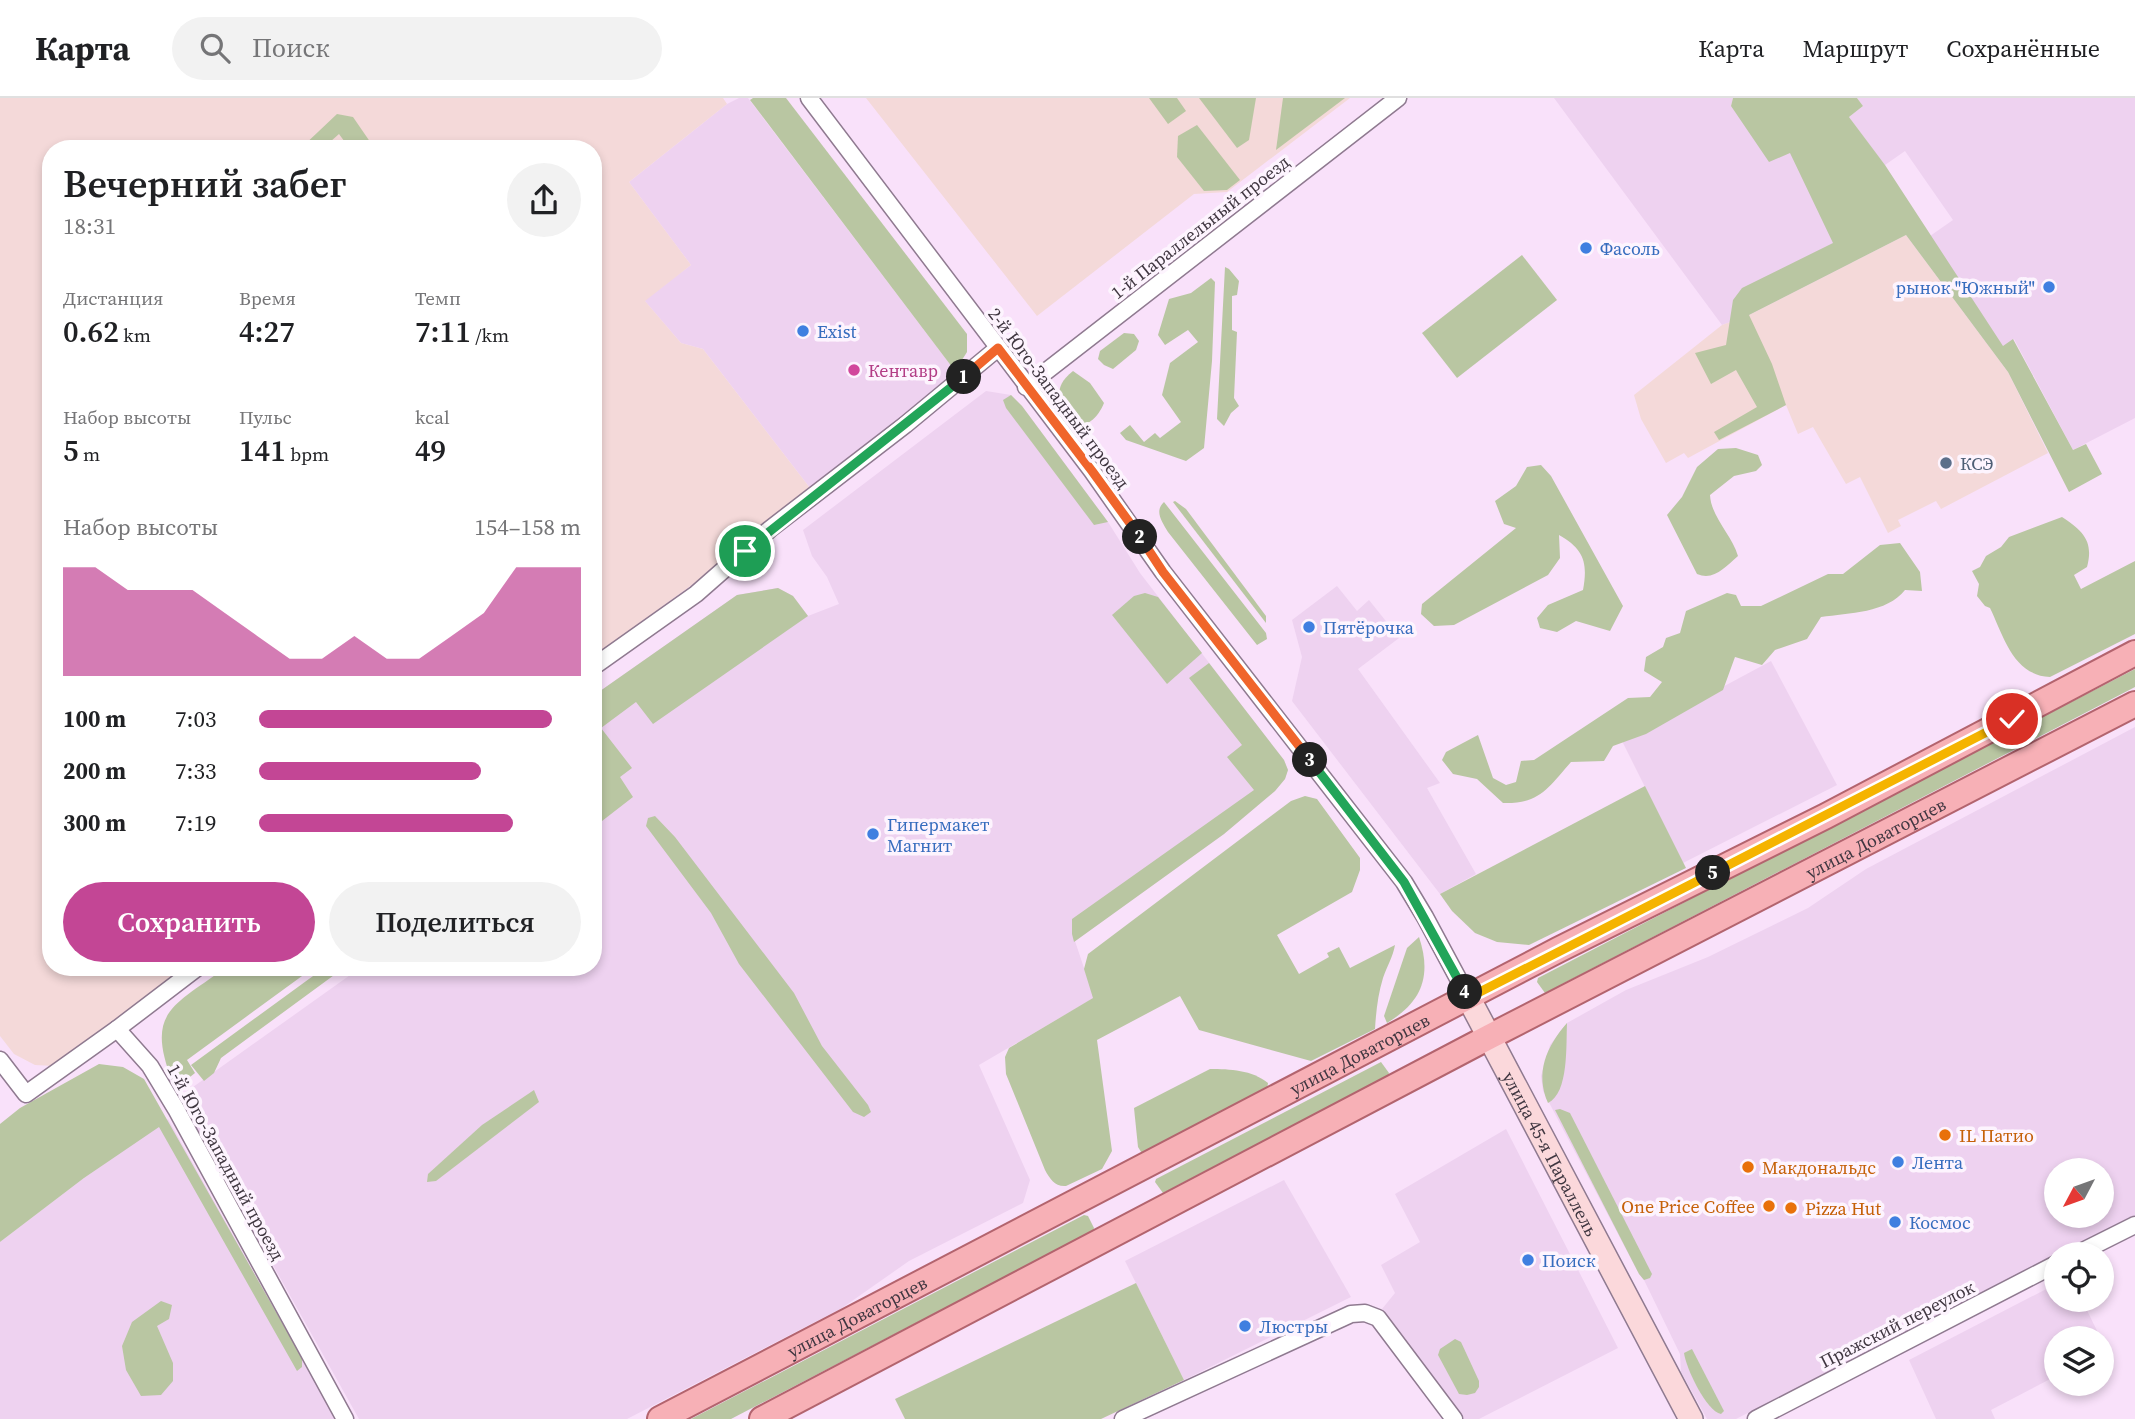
<!DOCTYPE html>
<html lang="ru">
<head>
<meta charset="utf-8">
<style>
	:root { --surface:#fff; --page:#f2f2f2; --text:#202124; --muted:#757577; --line:#e0e0e0; --accent:#c34695 }
	body { margin:0; font-family:"Source Serif 4",serif; background:var(--page); color:var(--text); height:100vh; display:flex; flex-direction:column; font-size:26px; white-space:nowrap }
	* { box-sizing:border-box; margin:0 }
	p { font-size:23px; color:var(--muted) }
	.icon { flex:none; width:38px; height:38px; fill:none; stroke:currentColor; stroke-width:2; stroke-linecap:round; stroke-linejoin:round }
	.map { position:relative; flex:1; overflow:hidden }
	.details { position:absolute; left:42px; top:42px; width:560px; height:836px; display:flex; flex-direction:column; background:var(--surface); border-radius:28px; box-shadow:0 4px 10px #0003 }
	.details>* { flex:none }
	.needle { width:46px; rotate:229deg }
	.controls { position:absolute; left:2044px; top:1060px; display:grid; gap:14px }
	.controls a { display:grid; place-items:center; width:70px; height:70px; border-radius:50%; background:var(--surface); box-shadow:0 4px 10px #0003; font-size:35px }
	.pin { position:absolute; display:grid; place-items:center; width:60px; height:60px; color:#fff; margin:-30px; border:4px solid #fff; border-radius:50%; box-shadow:0 2px 7px #0007 }
	.km { position:absolute; width:35px; height:35px; margin:-18px; border-radius:50%; background:#222; color:#fff; font-size:19px; line-height:35px; text-align:center }
	.round { display:grid; place-items:center; flex:none; width:74px; height:74px; border-radius:37px; background:var(--page) }
	.overview { display:flex; align-items:center; justify-content:space-between; height:119px; padding:0 21px }
	h1 { font-size:38px; font-weight:600; line-height:52px }
	.figures { display:grid; grid-template-columns:repeat(3,1fr); gap:10px; height:119px; padding:7px 21px }
	.figures div { display:grid; align-content:center }
	.figures b { font-size:30px; font-weight:600 }
	.figures small { font-size:19px; font-weight:400 }
	.figures p { font-size:19px }
	.chart { height:196px; padding:14px 21px }
	.chart p { display:flex; justify-content:space-between }
	.chart svg { width:100%; height:126px; margin-top:7px; fill:var(--accent); opacity:.7 }
	.button { display:flex; gap:14px; margin-top:auto; padding:14px 21px }
	.button a { flex:1; height:80px; border-radius:42px; background:var(--accent); color:#fff; font-size:28px; font-weight:600; line-height:80px; text-align:center }
	.button a+a { background:var(--page); color:var(--text) }
	ul { padding:0 21px; list-style:none; font-size:23px }
	li { display:grid; grid-template-columns:112px 84px 1fr; align-items:center; height:52px }
	li i { height:18px; border-radius:9px; background:var(--accent) }
	header { display:flex; align-items:center; gap:42px; box-sizing:border-box; height:98px; padding:0 35px; background:var(--surface); border-bottom:2px solid var(--line) }
	header strong { font-size:33px }
	nav { display:flex; gap:38px; margin-inline-start:auto; font-size:24px }
	.search { width:490px; height:63px; background:var(--page); display:flex; align-items:center; gap:18px; box-sizing:border-box; padding:0 24px; border-radius:38px; color:var(--muted); font-size:26px }
	.map>svg:first-child { display:block }
</style>
</head>
<body>
<header>
<strong>Карта</strong>
<div class="search"><svg class="icon" aria-label="search" viewBox="0 0 24 24"><circle cx="10" cy="10" r="6"/><path d="M15 15l6 6"/></svg>Поиск</div>
<nav><a>Карта</a><a>Маршрут</a><a>Сохранённые</a></nav>
</header>
<div class="map">
<svg width="2135" height="1321" viewBox="0 0 2135 1321">
	<rect width="100%" height="100%" fill="#f9e1fa"/>
	<g fill="#eed2f0" fill-rule="evenodd">
		<polygon points="739,0 748,0 955,273 932,295 810,390 703,251 681,245 644,202 691,167 629,84 727,6"/>
		<polygon points="1554,0 1733,0 1731,8 1797,51 1852,165 1749,217 1722,227"/>
		<polygon points="1857,0 2135,0 2135,320 2073,352 2014,241 2003,249 1930,138 1953,122 1905,53 1885,67 1877,57 1849,19 1863,8"/>
		<polygon points="986,293 1011,297 1022,308 1108,424 1140,475 1284,662 1288,672 1285,681 1275,693 1224,736 1075,843 1094,900 979,967 1030,1082 1023,1105 909,1163 842,1210 627,1321 359,1321 179,999 360,870 593,870 593,598 737,497 778,490 793,498 808,518 839,506 827,479 812,458 803,432"/>
		<polygon points="1337,488 1357,513 1369,502 1393,532 1403,537 1358,571 1440,685 1427,690 1476,776 1440,796 1292,603 1302,559 1292,522"/>
		<polygon points="1771,563 1837,687 1683,765 1622,643"/>
		<path d="M2135 629V1117L1736 1321H1707L1681 1274 1680 1256 1644 1182 1639 1176 1543 993 1541 978 1550 947 1567 925 1626 892 1708 859 1808 810 1866 771ZM2056 1073H2102V1118H2056Z"/>
		<polygon points="168,1021 302,1260 338,1321 0,1321 0,1144 84,1080"/>
		<polygon points="1506,1031 1618,1250 1479,1321 1457,1321 1408,1246 1382,1211 1395,1195 1381,1167 1420,1144 1395,1096"/>
		<polygon points="1284,1082 1351,1199 1184,1282 1125,1163"/>
		<polygon points="2056,1186 2056,1202 2082,1202 2101,1241 2056,1241 2056,1278 1991,1312 1995,1321 1936,1321 1909,1262"/>
	</g>
	<g fill="#f4d9d9">
		<polygon points="0,0 723,0 727,6 629,84 691,167 645,203 681,245 703,251 810,390 711,473 593,559 593,51 51,51 51,870 185,870 112,927 54,968 35,967 14,956 0,938"/>
		<polygon points="866,0 1350,0 1227,94 1194,96 1037,218"/>
		<polygon points="1906,137 2008,274 2048,355 1941,411 1936,403 1898,422 1901,428 1888,435 1860,379 1846,386 1813,329 1798,336 1786,307 1688,360 1684,355 1666,365 1641,321 1634,297 1722,227 1749,217"/>
	</g>
	<g fill="#b9c6a2">
		<polygon points="753,0 786,0 967,236 967,254 955,273 750,2"/>
		<polygon points="1149,0 1177,0 1186,13 1168,26"/>
		<polygon points="1199,0 1256,0 1249,42 1237,50"/>
		<polygon points="1283,0 1345,0 1276,52"/>
		<polygon points="1733,0 1857,0 1863,8 1849,19 1885,67 2003,248 2013,241 2073,352 2086,346 2102,376 2069,394 2008,274 1906,137 1749,217 1772,266 1786,307 1719,342 1714,334 1757,309 1736,272 1711,286 1695,255 1726,247 1733,202 1742,190 1833,145 1790,55 1769,64 1731,8"/>
		<polygon points="337,16 353,19 375,51 350,51 339,36 322,51 300,51"/>
		<polygon points="1197,27 1240,82 1227,92 1204,93 1177,59 1178,38"/>
		<polygon points="1522,157 1557,202 1457,280 1422,235"/>
		<polygon points="1225,169 1229,171 1239,183 1237,197 1232,198 1232,232 1237,234 1234,300 1239,308 1231,315 1224,328 1217,321"/>
		<polygon points="1211,180 1215,184 1212,263 1204,350 1186,363 1126,342 1120,335 1130,327 1144,344 1155,335 1160,340 1181,324 1162,297 1170,265 1198,244 1188,232 1165,247 1158,237 1169,201 1191,195"/>
		<polygon points="1124,235 1134,236 1139,243 1136,252 1113,271 1104,267 1098,261 1100,253"/>
		<path d="M1073 273 1090 285 1104 305C1099 317 1089 330 1075 326 1058 307 1051 290 1073 273Z"/>
		<polygon points="1011,297 1022,308 1108,424 1094,427 1006,310 1003,302"/>
		<path d="M1736 350 1758 357 1762 367 1756 373 1734 378 1710 397C1711 419 1732 437 1738 458 1725 469 1714 483 1697 476L1667 417 1682 399 1697 369 1718 351Z"/>
		<path d="M1541 367 1551 378 1623 508 1610 533 1576 523 1557 534 1540 530 1537 520 1548 507 1583 492C1588 465 1584 451 1559 437L1560 460 1548 477 1454 527 1434 528 1421 516 1422 506 1516 430 1504 426 1495 403 1516 388 1527 369Z"/>
		<polygon points="1175,403 1186,411 1266,518 1266,525 1173,404"/>
		<path d="M1164 404 1266 535 1267 541 1257 547 1168 434C1162 424 1154 413 1164 404Z"/>
		<path d="M2062 419C2083 433 2094 443 2087 469L2074 477 2081 491 2135 463V536L2050 579C2013 577 2004 539 1990 510L1985 508 1977 498 1979 486 1972 473 1980 469 1986 458 2001 449 2009 439Z"/>
		<path d="M1900 445 1920 474 1922 493 1905 492C1887 515 1849 515 1821 519L1807 541 1775 552 1762 567 1735 559 1723 592 1646 636 1613 648 1604 663 1571 664C1548 690 1540 706 1503 705L1477 681 1453 676 1442 662 1446 654 1478 637 1493 680 1506 687 1516 684 1521 663 1534 662 1628 600 1650 599 1662 584 1644 573 1646 559 1663 549 1666 540 1680 535 1686 513 1727 495 1736 497 1741 508H1761L1828 476H1843L1880 447Z"/>
		<polygon points="778,490 793,498 808,518 653,626 636,604 601,630 632,670 620,679 633,699 593,730 593,598 737,497"/>
		<polygon points="1145,495 1158,499 1202,555 1167,586 1112,517 1134,498"/>
		<polygon points="1209,565 1284,662 1288,672 1285,681 1275,693 1224,736 1074,844 1072,836 1072,821 1254,692 1227,659 1242,647 1189,580"/>
		<polygon points="2135,571 2135,589 1545,895 1537,884 1538,880"/>
		<polygon points="1645,688 1686,770 1529,847 1497,844 1475,835 1452,813 1440,796"/>
		<path d="M1305 698 1317 701 1360 760V772L1352 794 1277 837 1299 876 1329 859 1327 855 1339 849 1350 870 1395 847C1393 859 1387 868 1383 880 1378 896 1376 914 1375 931L1311 963 1199 932 1180 898 1097 942 1112 1053 1102 1071 1066 1088C1055 1089 1050 1081 1045 1072L1006 976 1005 959 1009 950 1093 900 1084 871 1088 856 1291 703Z"/>
		<polygon points="655,718 675,739 794,895 822,948 868,1007 871,1014 864,1019 853,1014 739,866 711,815 646,728 648,720"/>
		<path d="M1419 839C1432 878 1422 904 1387 925L1384 918 1407 850Z"/>
		<path d="M225 870H313L187 962 195 975 185 983 173 985C145 914 172 909 225 870Z"/>
		<polygon points="324,870 339,870 341,872 221,960 214,975 204,983 191,967"/>
		<path d="M1567 925C1566 947 1569 995 1548 1005 1535 975 1546 949 1567 925Z"/>
		<polygon points="1381,964 1389,975 1388,978 1163,1095 1155,1084 1156,1081"/>
		<polygon points="99,966 123,969 144,981 302,1260 302,1269 297,1273 159,1029 84,1080 0,1144 0,1026 20,1010"/>
		<path d="M1210 971C1230 971 1252 972 1268 985L1267 992 1143 1057 1138 1049 1134 1010Z"/>
		<polygon points="534,992 539,1004 436,1083 427,1084 428,1076 482,1027"/>
		<polygon points="1560,1011 1570,1015 1652,1176 1650,1180 1644,1182 1639,1176 1555,1012"/>
		<polygon points="1084,1117 1088,1118 1094,1130 1093,1133 731,1321 691,1321"/>
		<polygon points="1136,1185 1184,1282 1101,1321 905,1321 895,1301"/>
		<polygon points="161,1203 172,1207 169,1221 157,1228 173,1265 173,1283 161,1297 141,1298 126,1272 122,1248 132,1224"/>
		<polygon points="1455,1241 1461,1244 1479,1283 1479,1289 1475,1295 1467,1297 1459,1296 1438,1257 1440,1251"/>
		<path d="M1692 1251 1724 1313 1721 1316C1706 1313 1686 1270 1684 1255Z"/>
	</g>
	<g fill="none" stroke-linecap="round" stroke-linejoin="round">
		<defs>
			<g id="street">
				<polyline points="809,0 1092,373 1163,474 1404,784 1425,819 1468,899"/>
				<polyline points="1026,289 1398,0"/>
				<polyline points="593,569 696,496 770,431 905,327 998,250"/>
				<polyline points="117,931 197,870"/>
				<polyline points="0,962 26,996 117,931 150,968 176,1011 345,1321"/>
				<polyline points="2075,1157 2135,1127"/>
				<polyline points="1123,1321 1351,1216 1365,1215 1378,1220 1454,1321"/>
				<polyline points="1756,1321 2056,1166"/>
			</g>
			<g id="secondary">
				<path id="s1" d="M1468 899 1691 1321"/>
			</g>
			<g id="primary">
				<path id="s2" d="M660 1321 1558 852 1826 718 2135 555"/>
				<path id="s3" d="M762 1321 1489 939 2135 606"/>
			</g>
		</defs>
		<use href="#street" stroke="#8f7a90" stroke-width="19"/>
		<use href="#secondary" stroke="#8f7a90" stroke-width="26"/>
		<use href="#primary" stroke="#b3646e" stroke-width="28"/>
		<use href="#street" stroke="#fff" stroke-width="16"/>
		<use href="#secondary" stroke="#fbd8db" stroke-width="23"/>
		<use href="#primary" stroke="#f7b0b6" stroke-width="24"/>
	</g>
	<g fill="none" stroke-linecap="round" stroke-linejoin="round">
		<defs>
			<polyline id="split-1" points="745,453 964,279"/>
			<polyline id="split-2" points="964,279 998,250 1092,373 1140,439"/>
			<polyline id="split-3" points="1140,439 1163,474 1310,662"/>
			<polyline id="split-4" points="1310,662 1404,784 1465,894"/>
			<polyline id="split-5" points="1465,894 1468,900 1713,775"/>
			<polyline id="split-6" points="1713,775 2012,621"/>
		</defs>
		<use href="#split-1" stroke="#fff" stroke-width="14"/>
		<use href="#split-2" stroke="#fff" stroke-width="14"/>
		<use href="#split-3" stroke="#fff" stroke-width="14"/>
		<use href="#split-4" stroke="#fff" stroke-width="14"/>
		<use href="#split-5" stroke="#fff" stroke-width="14"/>
		<use href="#split-6" stroke="#fff" stroke-width="14"/>
		<use href="#split-1" stroke="#22a559" stroke-width="9"/>
		<use href="#split-2" stroke="#f0652b" stroke-width="9"/>
		<use href="#split-3" stroke="#f0652b" stroke-width="9"/>
		<use href="#split-4" stroke="#22a559" stroke-width="9"/>
		<use href="#split-5" stroke="#f5b400" stroke-width="9"/>
		<use href="#split-6" stroke="#f5b400" stroke-width="9"/>
	</g>
	<g fill="#3f7fe0" stroke="#fdf4fe" stroke-width="2.5">
		<circle cx="1586" cy="150" r="7"/>
		<circle cx="2049" cy="189" r="7"/>
		<circle cx="803" cy="233" r="7"/>
		<circle cx="1309" cy="529" r="7"/>
		<circle cx="873" cy="736" r="7"/>
		<circle cx="1898" cy="1064" r="7"/>
		<circle cx="1895" cy="1124" r="7"/>
		<circle cx="1528" cy="1162" r="7"/>
		<circle cx="1245" cy="1228" r="7"/>
	</g>
	<circle fill="#d1479c" stroke="#fdf4fe" stroke-width="2.5" cx="854" cy="272" r="7"/>
	<circle fill="#5c6f8a" stroke="#fdf4fe" stroke-width="2.5" cx="1946" cy="365" r="7"/>
	<g fill="#e8710a" stroke="#fdf4fe" stroke-width="2.5">
		<circle cx="1945" cy="1037" r="7"/>
		<circle cx="1748" cy="1069" r="7"/>
		<circle cx="1769" cy="1108" r="7"/>
		<circle cx="1791" cy="1110" r="7"/>
	</g>
	<g text-anchor="middle" dominant-baseline="central" stroke-width="7" stroke-linejoin="round" paint-order="stroke">
		<g font-size="18" fill="#403741" stroke="#fdf4fe">
			<text transform="translate(1200 129) rotate(-38)">1-й Параллельный проезд</text>
			<text transform="translate(1059 300) rotate(53)">2-й Юго-Западный проезд</text>
			<text stroke="none"><textPath href="#s3" startOffset="1256">улица Доваторцев</textPath></text>
			<text stroke="none"><textPath href="#s2" startOffset="789">улица Доваторцев</textPath></text>
			<text stroke="none"><textPath href="#s1" startOffset="177">улица 45-я Параллель</textPath></text>
			<text transform="translate(226 1064) rotate(61)">1-й Юго-Западный проезд</text>
			<text stroke="none"><textPath href="#s2" startOffset="222">улица Доваторцев</textPath></text>
			<text transform="translate(1897 1226) rotate(-27)">Пражский переулок</text>
		</g>
		<g font-size="18" fill="#366cbe" stroke="#fdf4fe" text-anchor="start">
			<text x="1600" y="150">Фасоль</text>
			<text x="2035" y="189" text-anchor="end">рынок "Южный"</text>
			<text x="817" y="233">Exist</text>
			<text x="1323" y="529">Пятёрочка</text>
			<text x="887" y="726">Гипермакет<tspan x="887" dy="21">Магнит</tspan></text>
			<text x="1912" y="1064">Лента</text>
			<text x="1909" y="1124">Космос</text>
			<text x="1542" y="1162">Поиск</text>
			<text x="1259" y="1228">Люстры</text>
		</g>
		<g font-size="18" fill="#b23c85" stroke="#fdf4fe" text-anchor="start">
			<text x="868" y="272">Кентавр</text>
		</g>
		<g font-size="18" fill="#4e5e75" stroke="#fdf4fe" text-anchor="start">
			<text x="1960" y="365">КСЭ</text>
		</g>
		<g font-size="18" fill="#c56008" stroke="#fdf4fe" text-anchor="start">
			<text x="1959" y="1037">IL Патио</text>
			<text x="1762" y="1069">Макдональдс</text>
			<text x="1755" y="1108" text-anchor="end">One Price Coffee</text>
			<text x="1805" y="1110">Pizza Hut</text>
		</g>
	</g>
</svg>
<div class="controls">
<a><svg class="needle" viewBox="-14 -14 28 28"><path d="M0-13l5 13h-10z" fill="#e53935"/><path d="M0 13l5-13h-10z" fill="#757577"/></svg></a>
<a><svg class="icon" aria-label="locate" viewBox="0 0 24 24"><circle cx="12" cy="12" r="6"/><path d="M12 2v4M12 18v4M2 12h4M18 12h4"/></svg></a>
<a><svg class="icon" aria-label="layers" viewBox="0 0 24 24"><path d="M12 4l9 5-9 5-9-5zM3 14l9 5 9-5"/></svg></a>
</div>
<div class="pin" style="left:745px;top:453px;background:#1e9e55"><svg class="icon" aria-label="arrive" viewBox="0 0 24 24"><path d="M6 21V4h12l-3 4 3 4H6"/></svg></div>
<div class="pin" style="left:2012px;top:621px;background:#d93025"><svg class="icon" aria-label="check" viewBox="0 0 24 24"><path d="M5 12l5 5 9-10"/></svg></div>
<b class="km" style="left:964px;top:279px">1</b>
<b class="km" style="left:1140px;top:439px">2</b>
<b class="km" style="left:1310px;top:662px">3</b>
<b class="km" style="left:1465px;top:894px">4</b>
<b class="km" style="left:1713px;top:775px">5</b>
<section class="details">
<div class="overview"><div><h1>Вечерний забег</h1><p>18:31</p></div><a class="round"><svg class="icon" aria-label="share" viewBox="0 0 24 24"><path d="M12 15V3M7 8l5-5 5 5M5 13v7h14v-7"/></svg></a></div>
<div class="figures">
<div><p>Дистанция</p><b>0.62<small> km</small></b></div>
<div><p>Время</p><b>4:27</b></div>
<div><p>Темп</p><b>7:11<small> /km</small></b></div>
</div>
<div class="figures">
<div><p>Набор высоты</p><b>5<small> m</small></b></div>
<div><p>Пульс</p><b>141<small> bpm</small></b></div>
<div><p>kcal</p><b>49</b></div>
</div>
<div class="chart"><p><span>Набор высоты</span>154–158 m</p>
<svg viewBox="0 0 160 44" preserveAspectRatio="none"><path d="M0 44V6L10 6L20 14L30 14L40 14L50 22L60 30L70 38L80 38L90 30L100 38L110 38L120 30L130 22L140 6L150 6L160 6V44z"/></svg>
</div>
<ul>
<li><b>100 m</b>7:03<i style="width:91%"></i></li>
<li><b>200 m</b>7:33<i style="width:69%"></i></li>
<li><b>300 m</b>7:19<i style="width:79%"></i></li>
</ul>
<div class="button"><a>Сохранить</a><a>Поделиться</a></div>
</section>
</div>
</body>
</html>
